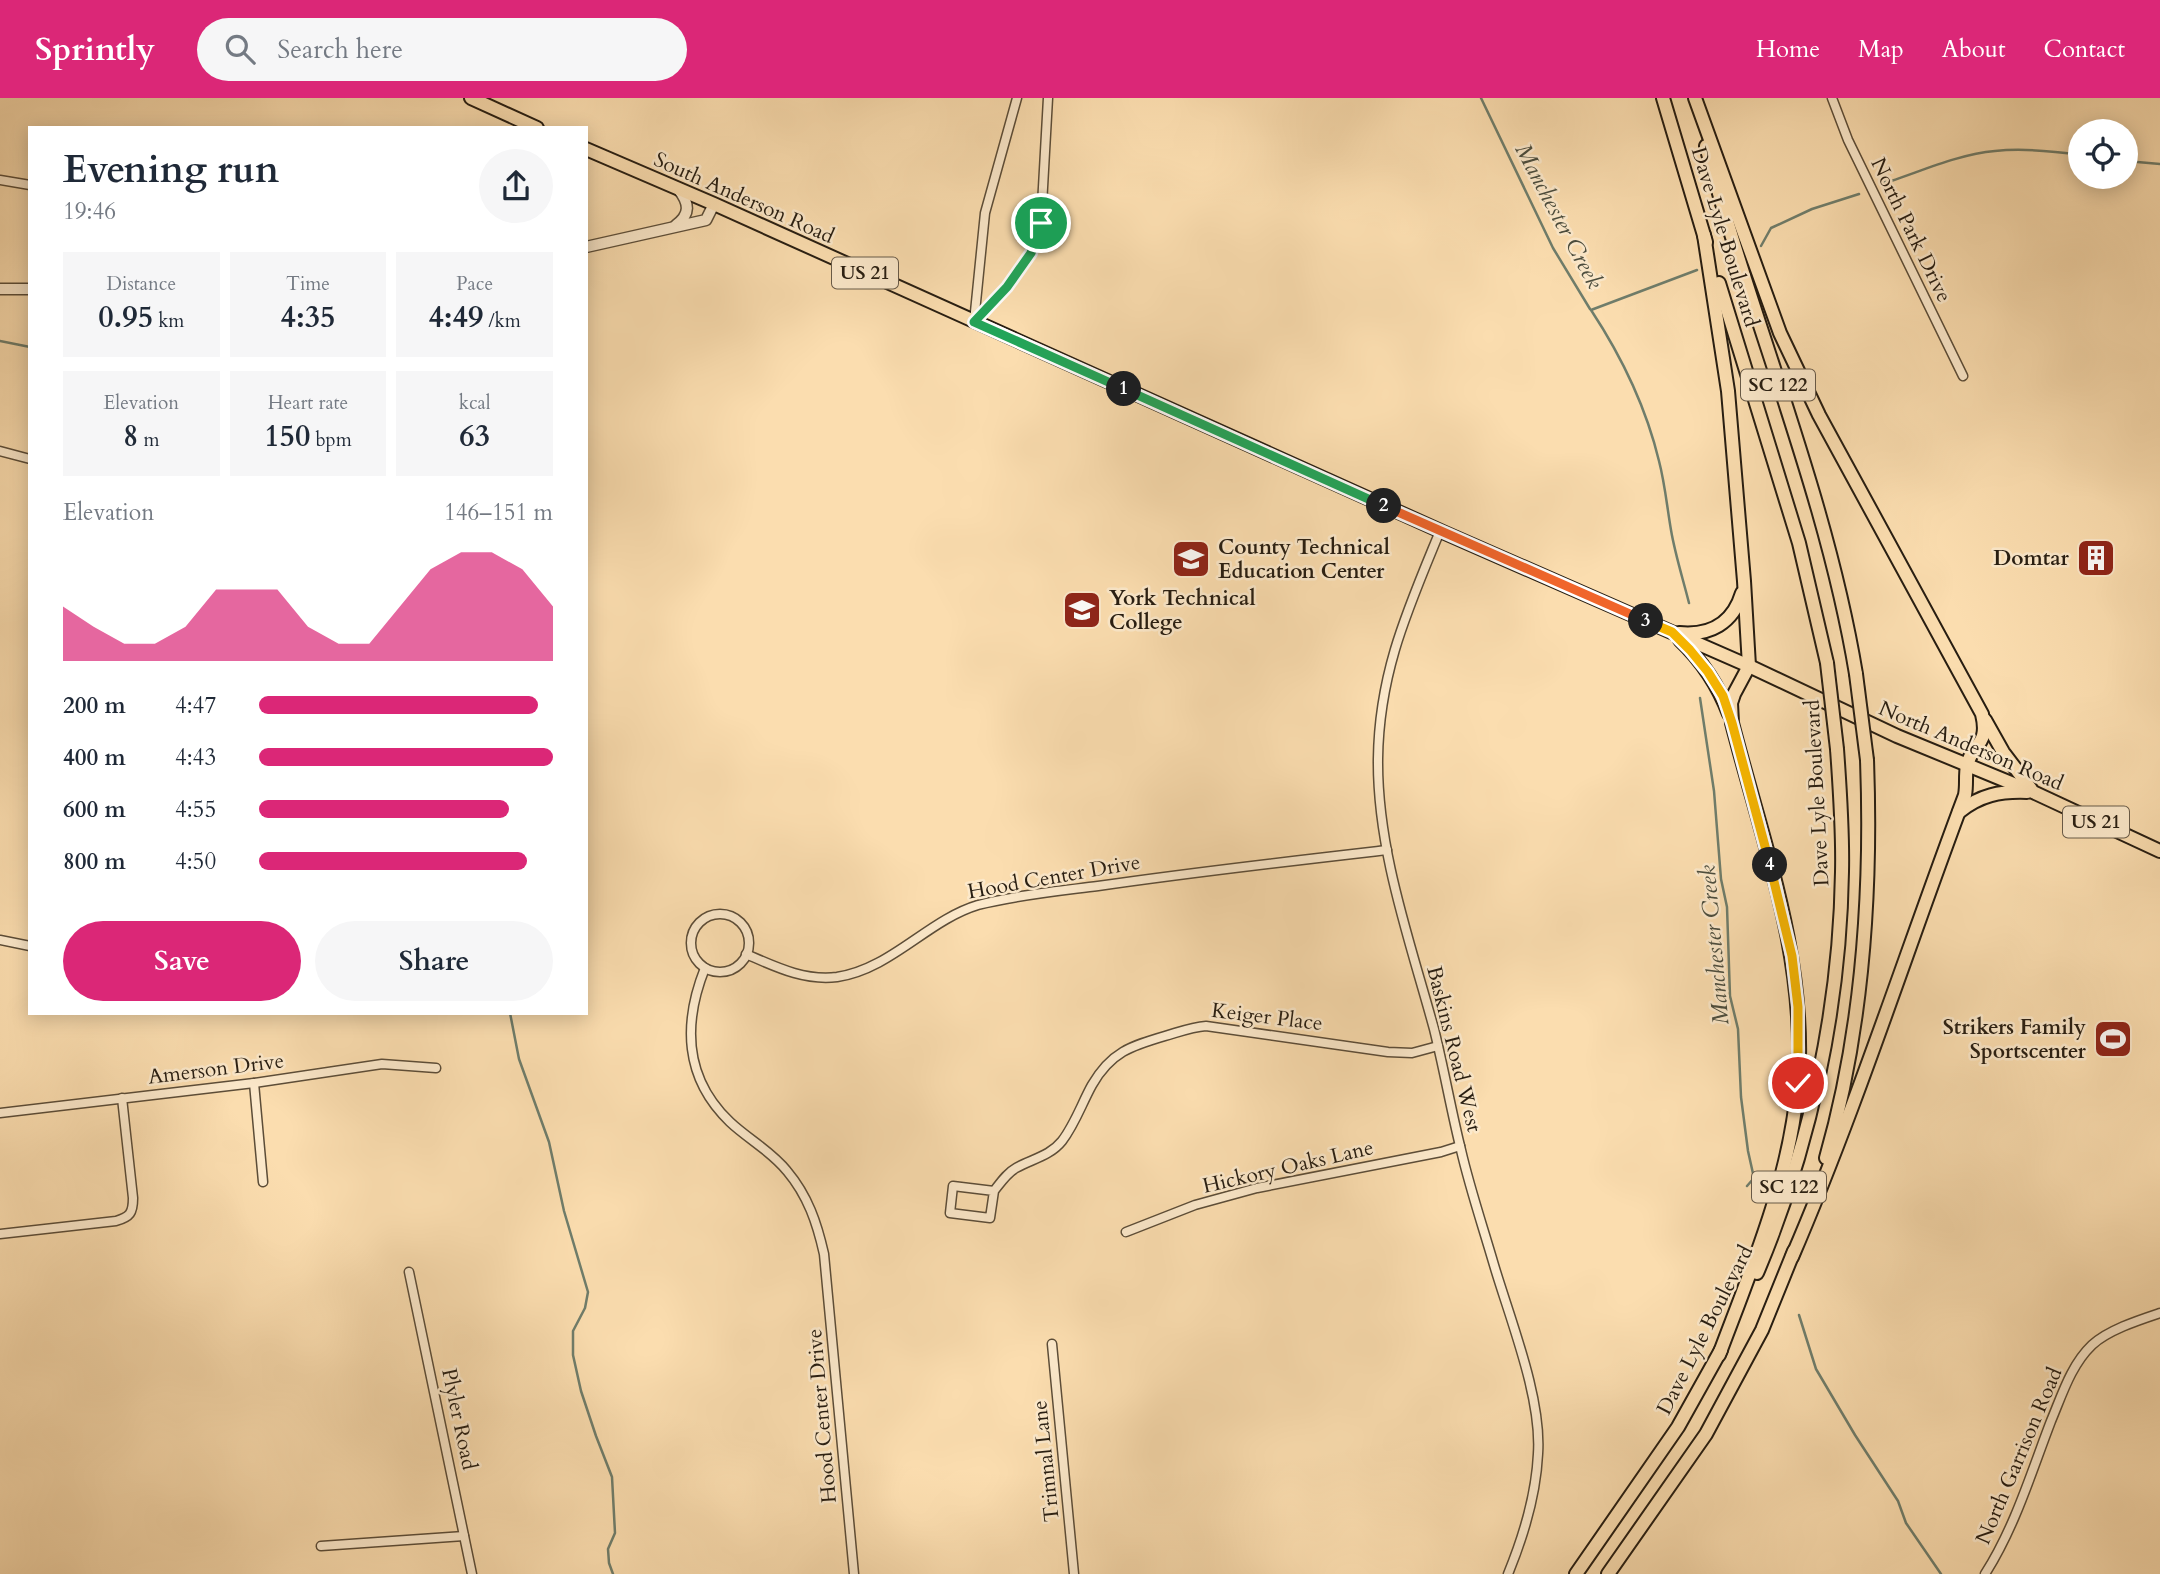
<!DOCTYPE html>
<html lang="en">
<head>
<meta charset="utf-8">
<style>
	:root { --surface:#fff; --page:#f6f6f7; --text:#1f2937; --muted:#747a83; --accent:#db2777 }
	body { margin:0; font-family:Cardo,serif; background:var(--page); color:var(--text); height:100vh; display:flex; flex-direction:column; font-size:26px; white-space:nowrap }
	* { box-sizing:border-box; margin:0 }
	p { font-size:23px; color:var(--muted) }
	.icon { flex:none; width:38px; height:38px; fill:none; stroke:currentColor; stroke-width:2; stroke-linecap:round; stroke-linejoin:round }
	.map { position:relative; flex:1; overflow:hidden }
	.drawer { position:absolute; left:28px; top:28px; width:560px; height:889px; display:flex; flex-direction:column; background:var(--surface); border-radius:0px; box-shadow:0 4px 18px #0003 }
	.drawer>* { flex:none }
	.tools { position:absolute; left:2068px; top:21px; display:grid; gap:14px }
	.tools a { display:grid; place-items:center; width:70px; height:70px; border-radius:50%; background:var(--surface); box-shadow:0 4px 18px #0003; font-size:35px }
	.pin { position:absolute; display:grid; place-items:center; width:60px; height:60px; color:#fff; margin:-30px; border:4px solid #fff; border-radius:50%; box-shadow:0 2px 7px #0007 }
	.km { position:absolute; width:35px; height:35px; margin:-18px; border-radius:50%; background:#222; color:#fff; font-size:19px; line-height:35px; text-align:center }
	.round { display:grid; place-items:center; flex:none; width:74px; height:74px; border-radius:37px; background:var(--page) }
	.overview { display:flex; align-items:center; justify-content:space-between; height:119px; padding:0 35px }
	h1 { font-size:38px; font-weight:600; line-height:52px }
	.metrics { display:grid; grid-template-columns:repeat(3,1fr); gap:10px; height:119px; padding:7px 35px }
	.metrics div { display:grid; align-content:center; border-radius:0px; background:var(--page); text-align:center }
	.metrics b { font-size:30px; font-weight:600 }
	.metrics small { font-size:19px; font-weight:400 }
	.metrics p { font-size:19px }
	.chart { height:196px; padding:14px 35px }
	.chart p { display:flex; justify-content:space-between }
	.chart svg { width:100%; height:126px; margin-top:7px; fill:var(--accent); opacity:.7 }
	.cta { display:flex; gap:14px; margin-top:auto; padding:14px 35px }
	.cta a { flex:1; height:80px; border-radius:42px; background:var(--accent); color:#fff; font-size:28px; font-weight:600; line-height:80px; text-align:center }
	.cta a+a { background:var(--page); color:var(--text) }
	ul { padding:0 35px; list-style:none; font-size:23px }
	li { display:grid; grid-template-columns:112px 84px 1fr; align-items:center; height:52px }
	li i { height:18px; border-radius:9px; background:var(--accent) }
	header { display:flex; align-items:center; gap:42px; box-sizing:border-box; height:98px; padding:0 35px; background:var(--accent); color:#fff }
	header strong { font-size:33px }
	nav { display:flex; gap:38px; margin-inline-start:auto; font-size:24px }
	.search { width:490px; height:63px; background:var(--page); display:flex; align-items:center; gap:18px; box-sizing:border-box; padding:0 24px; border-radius:38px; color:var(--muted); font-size:26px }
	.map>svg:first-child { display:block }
</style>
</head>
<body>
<header>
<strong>Sprintly</strong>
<div class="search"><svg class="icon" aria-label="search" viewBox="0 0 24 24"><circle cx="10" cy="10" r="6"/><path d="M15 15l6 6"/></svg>Search here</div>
<nav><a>Home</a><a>Map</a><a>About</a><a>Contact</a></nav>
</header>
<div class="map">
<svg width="2160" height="1476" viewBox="0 0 2160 1476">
	<rect width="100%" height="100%" fill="#fbddaf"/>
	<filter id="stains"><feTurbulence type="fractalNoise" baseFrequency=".00286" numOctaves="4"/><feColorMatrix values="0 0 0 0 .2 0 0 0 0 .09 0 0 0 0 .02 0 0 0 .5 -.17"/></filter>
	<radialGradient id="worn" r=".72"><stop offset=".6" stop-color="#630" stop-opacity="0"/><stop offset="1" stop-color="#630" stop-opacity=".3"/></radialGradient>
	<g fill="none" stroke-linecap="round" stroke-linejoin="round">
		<g stroke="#6f7d6b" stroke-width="2.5">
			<polyline points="1481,0 1553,150 1590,211"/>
			<polyline points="2126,63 2160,66"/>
			<path d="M1884 84 1891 83C1924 72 1960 56 1995 53 2023 50 2053 53 2081 57"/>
			<polyline points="1761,148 1771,130 1812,111 1859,96"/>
			<polyline points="0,243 30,249"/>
			<path d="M1689 505C1683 481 1675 456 1671 432 1667 409 1665 386 1659 363 1646 309 1622 259 1591 212L1697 172"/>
			<polyline points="1700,600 1714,693 1721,781 1727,809 1730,898 1738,931 1741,999 1748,1053 1754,1080 1747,1088"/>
			<polyline points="510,915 519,961 549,1044 564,1113 588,1194 585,1210 573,1233 573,1257 581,1293 596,1338 612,1379 615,1435 608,1451 609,1465 613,1476"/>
			<polyline points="1799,1217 1816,1271 1855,1337 1898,1403 1906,1425 1941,1476"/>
		</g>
		<defs>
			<g id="minor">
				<polyline points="1832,0 1848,42 1963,278"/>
				<polyline points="0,82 30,87"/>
				<polyline points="974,224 1007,189 1031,155 1041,125 1048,0"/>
				<polyline points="974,224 985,115 1017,0"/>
				<polyline points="0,353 30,361"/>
				<path d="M1440 433C1408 511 1379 574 1378 661 1377 752 1410 843 1434 931 1444 971 1451 1012 1461 1052 1470 1091 1483 1129 1494 1167 1510 1221 1542 1300 1538 1356 1536 1398 1524 1437 1508 1476"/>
				<circle cx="720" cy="845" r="29"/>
				<polyline points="0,842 30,848"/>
				<path d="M746 856C776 869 804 883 837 879 891 871 928 822 978 807 1017 797 1059 793 1098 788 1194 774 1291 763 1387 752"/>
				<path d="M705 870C683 925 684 980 730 1024 748 1041 771 1053 787 1073 808 1098 817 1125 824 1156L854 1476"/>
				<polyline points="254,985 263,1084"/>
				<polyline points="0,1015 254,985 382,966 436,970"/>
				<path d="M994 1093 990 1120 950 1115 953 1088 994 1093C1001 1084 1007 1075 1016 1070 1032 1061 1050 1058 1062 1043 1075 1026 1082 1005 1092 987 1111 954 1131 948 1165 938 1179 934 1192 929 1206 928L1388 954 1412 955 1438 948"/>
				<polyline points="1126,1134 1195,1107 1257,1090 1441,1054 1460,1048"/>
				<path d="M0 1136 116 1123C130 1119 133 1115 133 1100L122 1000"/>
				<polyline points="409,1174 472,1476"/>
				<polyline points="1052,1246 1074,1476"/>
				<polyline points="321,1448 464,1438"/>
				<path d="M1985 1476C2015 1429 2031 1375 2051 1323 2062 1297 2071 1267 2092 1247 2108 1232 2139 1222 2160 1215"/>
			</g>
			<g id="tertiary">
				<path d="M676 127C691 116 689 105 679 92"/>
				<polyline points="586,149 706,122 714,106"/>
				<polyline points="0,191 30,191"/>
			</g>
			<g id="primary">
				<polyline points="471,0 537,30"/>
				<polyline points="1663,0 1706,144"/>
				<path d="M1695 0 1780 235 1819 317 1982 616C1990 649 1971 645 1967 668 1965 678 1967 687 1965 697 1907 851 1857 1008 1792 1159"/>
				<path d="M1706 48C1752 225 1826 395 1856 576"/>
				<polyline points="586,51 714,106 1445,435 1749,568 1897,638 2033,694 2160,753"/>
				<path d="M1704 137 1728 293 1744 483 1749 568 1734 596 1731 605 1732 625C1762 742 1807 860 1798 983 1791 1078 1752 1169 1719 1257"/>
				<polyline points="1719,185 1799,445 1827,565"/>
				<path d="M1679 535C1710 538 1733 525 1742 495"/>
				<path d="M1680 542C1702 563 1718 587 1729 616"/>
				<polyline points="1985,622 2003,654 2031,691"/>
				<path d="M1959 714C1980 697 2000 693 2027 694"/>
				<path d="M1826 1060C1863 930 1872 796 1867 662"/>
				<path d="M1757 1175C1810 1050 1840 910 1842 774 1843 733 1840 692 1837 651"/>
				<polyline points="1576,1476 1678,1329 1721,1252"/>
				<polyline points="1608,1476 1706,1336 1762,1232 1794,1153"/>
			</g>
		</defs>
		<use href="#minor" stroke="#5c4d38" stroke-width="11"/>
		<use href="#tertiary" stroke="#5c4d38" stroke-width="13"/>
		<use href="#primary" stroke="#271d11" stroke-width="16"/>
		<use href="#minor" stroke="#fce9cb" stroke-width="8"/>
		<use href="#tertiary" stroke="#fce9cb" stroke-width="10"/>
		<use href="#primary" stroke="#fbddaf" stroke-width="12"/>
		<defs>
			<g id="primary-bridge">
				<polyline points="1827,565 1837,651"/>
				<polyline points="1856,576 1867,662"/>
			</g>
		</defs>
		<use href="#primary-bridge" stroke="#271d11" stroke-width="16" stroke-linecap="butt"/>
		<use href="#primary-bridge" stroke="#fbddaf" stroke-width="12"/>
	</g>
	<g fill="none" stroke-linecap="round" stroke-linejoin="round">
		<defs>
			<polyline id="split-1" points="1041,125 1031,155 1007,189 974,224 1124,291"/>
			<polyline id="split-2" points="1124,291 1384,408"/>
			<polyline id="split-3" points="1384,408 1646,523"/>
			<polyline id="split-4" points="1646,523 1672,534 1690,552 1708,574 1723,598 1732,625 1770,767"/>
			<polyline id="split-5" points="1770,767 1792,858 1798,909 1798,985"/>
		</defs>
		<use href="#split-1" stroke="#fff" stroke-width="14"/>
		<use href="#split-2" stroke="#fff" stroke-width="14"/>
		<use href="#split-3" stroke="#fff" stroke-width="14"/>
		<use href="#split-4" stroke="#fff" stroke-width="14"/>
		<use href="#split-5" stroke="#fff" stroke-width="14"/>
		<use href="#split-1" stroke="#22a559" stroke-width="9"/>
		<use href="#split-2" stroke="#22a559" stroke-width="9"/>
		<use href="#split-3" stroke="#f0652b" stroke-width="9"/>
		<use href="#split-4" stroke="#f5b400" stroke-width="9"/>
		<use href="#split-5" stroke="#f5b400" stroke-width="9"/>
	</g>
	<defs>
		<symbol id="building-square" viewBox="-11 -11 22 22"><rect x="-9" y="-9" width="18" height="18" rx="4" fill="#8f2418" stroke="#fce9cb"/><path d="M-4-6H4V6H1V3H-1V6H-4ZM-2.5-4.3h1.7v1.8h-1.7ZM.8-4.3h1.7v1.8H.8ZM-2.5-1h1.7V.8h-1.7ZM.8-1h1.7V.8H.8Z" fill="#fff"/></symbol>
		<symbol id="school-square" viewBox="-11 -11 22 22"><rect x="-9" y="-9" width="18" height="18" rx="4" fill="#8f2418" stroke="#fce9cb"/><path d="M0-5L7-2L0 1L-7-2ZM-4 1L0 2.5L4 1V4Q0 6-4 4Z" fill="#fff"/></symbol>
		<symbol id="university-square" viewBox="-11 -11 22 22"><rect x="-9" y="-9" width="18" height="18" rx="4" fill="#8f2418" stroke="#fce9cb"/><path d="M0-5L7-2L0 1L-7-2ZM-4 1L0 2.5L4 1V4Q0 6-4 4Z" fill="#fff"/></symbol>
		<symbol id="stadium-square" viewBox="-11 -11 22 22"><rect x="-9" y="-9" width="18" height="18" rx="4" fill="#8f2418" stroke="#fce9cb"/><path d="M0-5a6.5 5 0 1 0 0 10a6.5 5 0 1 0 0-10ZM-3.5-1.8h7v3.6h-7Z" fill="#fff"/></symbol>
	</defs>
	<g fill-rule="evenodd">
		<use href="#building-square" x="2074" y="438" width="44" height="44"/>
		<use href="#school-square" x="1169" y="439" width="44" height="44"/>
		<use href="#university-square" x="1060" y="490" width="44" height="44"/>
		<use href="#stadium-square" x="2091" y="919" width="44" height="44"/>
	</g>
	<g text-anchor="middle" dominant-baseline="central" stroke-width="5" stroke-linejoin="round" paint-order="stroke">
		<g fill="#fce9cb" stroke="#675a49" stroke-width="2">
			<rect x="832" y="159.5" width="66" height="31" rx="5"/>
			<rect x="1741" y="271.5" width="74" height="31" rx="5"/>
			<rect x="2063" y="708.5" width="66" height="31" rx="5"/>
			<rect x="1752" y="1073.5" width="74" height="31" rx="5"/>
		</g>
		<g font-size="19" font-weight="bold" fill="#271d11">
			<text x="865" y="175">US 21</text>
			<text x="1778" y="287">SC 122</text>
			<text x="2096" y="724">US 21</text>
			<text x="1789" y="1089">SC 122</text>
		</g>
		<g font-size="21" fill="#271d11" stroke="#fce9cb">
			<text transform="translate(744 100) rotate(24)">South Anderson Road</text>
			<text transform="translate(1911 132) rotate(64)">North Park Drive</text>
			<text transform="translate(1725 139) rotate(73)">Dave Lyle Boulevard</text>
			<text transform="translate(1971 648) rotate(23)">North Anderson Road</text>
			<text transform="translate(1817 695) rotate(-93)">Dave Lyle Boulevard</text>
			<text transform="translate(1054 779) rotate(-10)">Hood Center Drive</text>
			<text transform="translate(1267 919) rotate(7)">Keiger Place</text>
			<text transform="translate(1454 951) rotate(76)">Baskins Road West</text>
			<text transform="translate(216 971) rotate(-7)">Amerson Drive</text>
			<text transform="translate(1288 1069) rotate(-13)">Hickory Oaks Lane</text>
			<text transform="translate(1705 1232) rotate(-63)">Dave Lyle Boulevard</text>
			<text transform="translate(822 1318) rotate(-95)">Hood Center Drive</text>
			<text transform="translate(459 1321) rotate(78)">Plyler Road</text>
			<text transform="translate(2019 1358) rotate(-67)">North Garrison Road</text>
			<text transform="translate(1046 1363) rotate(-96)">Trimnal Lane</text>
		</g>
		<g font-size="21" font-weight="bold" fill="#271d11" stroke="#fce9cb" text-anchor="start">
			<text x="1218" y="449">County Technical<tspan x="1218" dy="24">Education Center</tspan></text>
			<text x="2069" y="460" text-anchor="end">Domtar</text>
			<text x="1109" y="500">York Technical<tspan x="1109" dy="24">College</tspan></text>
			<text x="2086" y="929" text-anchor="end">Strikers Family<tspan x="2086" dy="24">Sportscenter</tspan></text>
		</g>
		<g font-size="23" font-style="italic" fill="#4b4d3e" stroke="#fce9cb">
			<text transform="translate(1559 118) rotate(62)">Manchester Creek</text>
			<text transform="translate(1714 847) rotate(-95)">Manchester Creek</text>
		</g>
	</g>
	<rect width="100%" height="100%" filter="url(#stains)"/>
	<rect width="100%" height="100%" fill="url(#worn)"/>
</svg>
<div class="tools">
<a><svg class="icon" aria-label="locate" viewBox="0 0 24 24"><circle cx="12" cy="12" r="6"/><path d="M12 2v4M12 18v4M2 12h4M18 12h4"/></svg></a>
</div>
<div class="pin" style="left:1041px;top:125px;background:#1e9e55"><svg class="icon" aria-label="arrive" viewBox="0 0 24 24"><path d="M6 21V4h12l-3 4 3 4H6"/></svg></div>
<div class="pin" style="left:1798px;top:985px;background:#d93025"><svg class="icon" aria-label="check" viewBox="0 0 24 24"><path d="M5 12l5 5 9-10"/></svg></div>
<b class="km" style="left:1124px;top:291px">1</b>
<b class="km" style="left:1384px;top:408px">2</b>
<b class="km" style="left:1646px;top:523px">3</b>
<b class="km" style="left:1770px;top:767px">4</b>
<section class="drawer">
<div class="overview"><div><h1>Evening run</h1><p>19:46</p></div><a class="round"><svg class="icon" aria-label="share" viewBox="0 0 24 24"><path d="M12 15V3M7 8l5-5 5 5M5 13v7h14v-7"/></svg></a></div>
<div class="metrics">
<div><p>Distance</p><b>0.95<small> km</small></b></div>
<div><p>Time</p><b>4:35</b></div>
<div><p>Pace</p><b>4:49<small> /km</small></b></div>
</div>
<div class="metrics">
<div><p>Elevation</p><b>8<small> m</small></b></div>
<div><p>Heart rate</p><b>150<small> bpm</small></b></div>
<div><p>kcal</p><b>63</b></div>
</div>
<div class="chart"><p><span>Elevation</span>146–151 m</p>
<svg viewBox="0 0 160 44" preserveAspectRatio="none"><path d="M0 44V25L10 32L20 38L30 38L40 32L50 19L60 19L70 19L80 32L90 38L100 38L110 25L120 12L130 6L140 6L150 12L160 25V44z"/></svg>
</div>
<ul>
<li><b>200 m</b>4:47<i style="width:95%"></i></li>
<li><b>400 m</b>4:43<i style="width:100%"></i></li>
<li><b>600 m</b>4:55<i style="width:85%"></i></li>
<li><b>800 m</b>4:50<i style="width:91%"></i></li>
</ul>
<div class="cta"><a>Save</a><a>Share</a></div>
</section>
</div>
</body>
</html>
